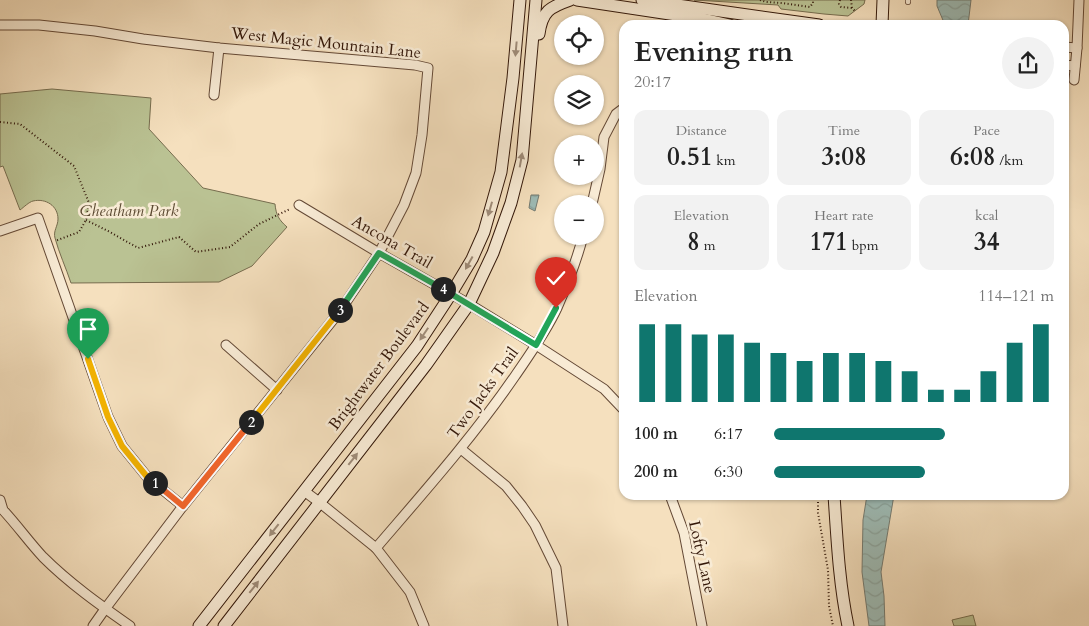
<!DOCTYPE html>
<html lang="en">
<head>
<meta charset="utf-8">
<style>
	:root { --surface:#fff; --page:#f2f2f2; --text:#222; --muted:#767676; --accent:#0f766e }
	body { margin:0; font-family:Cardo,serif; background:var(--page); color:var(--text); height:100vh; display:flex; flex-direction:column; font-size:19px; white-space:nowrap }
	* { box-sizing:border-box; margin:0 }
	p { font-size:16px; color:var(--muted) }
	.icon { flex:none; width:28px; height:28px; fill:none; stroke:currentColor; stroke-width:2; stroke-linecap:round; stroke-linejoin:round }
	.map { position:relative; flex:1; overflow:hidden }
	.drawer { position:absolute; left:619px; top:20px; width:450px; height:480px; display:flex; flex-direction:column; background:var(--surface); border-radius:15px; box-shadow:0 1px 4px #0004 }
	.drawer>* { flex:none }
	.tools { position:absolute; left:554px; top:15px; display:grid; gap:10px }
	.tools a { display:grid; place-items:center; width:50px; height:50px; border-radius:50%; background:var(--surface); box-shadow:0 1px 4px #0004; font-size:25px }
	.pin { position:absolute; display:grid; place-items:center; width:42px; height:42px; color:#fff; margin:-51px -21px; border-radius:50% 50% 50% 0; rotate:-45deg; box-shadow:0 0 5px #0007 }
	.pin .icon { rotate:45deg }
	.km { position:absolute; width:25px; height:25px; margin:-12px; border-radius:50%; background:#222; color:#fff; font-size:14px; line-height:25px; text-align:center }
	.round { display:grid; place-items:center; flex:none; width:52px; height:52px; border-radius:26px; background:var(--page) }
	.head { display:flex; align-items:center; justify-content:space-between; height:85px; padding:0 15px }
	h1 { font-size:28px; font-weight:700; line-height:38px }
	.stats { display:grid; grid-template-columns:repeat(3,1fr); gap:8px; height:85px; padding:5px 15px }
	.stats div { display:grid; align-content:center; border-radius:12px; background:var(--page); text-align:center }
	.stats b { font-size:25px; font-weight:700 }
	.stats small { font-size:14px; font-weight:400 }
	.stats p { font-size:14px }
	.chart { height:140px; padding:10px 15px }
	.chart p { display:flex; justify-content:space-between }
	.chart svg { width:100%; height:90px; margin-top:5px; stroke:var(--accent); stroke-width:6 }
	ul { padding:0 15px; list-style:none; font-size:16px }
	li { display:grid; grid-template-columns:80px 60px 1fr; align-items:center; height:38px }
	li i { height:12px; border-radius:6px; background:var(--accent) }
	.map>svg:first-child { display:block }
</style>
</head>
<body>
<div class="map">
<svg width="1089" height="626" viewBox="0 0 1089 626">
	<defs>
		<pattern id="water-waves" width="16" height="10" patternUnits="userSpaceOnUse" patternTransform="scale(1.25)"><rect width="16" height="10" fill="#9dbcb7"/><path d="M0 5q4-4 8 0t8 0" fill="none" stroke="#88a19c"/></pattern>
	</defs>
	<rect width="100%" height="100%" fill="#f5e0be"/>
	<filter id="stains"><feTurbulence type="fractalNoise" baseFrequency=".004" numOctaves="4"/><feColorMatrix values="0 0 0 0 .2 0 0 0 0 .09 0 0 0 0 .02 0 0 0 .5 -.17"/></filter>
	<radialGradient id="worn" r=".72"><stop offset=".6" stop-color="#630" stop-opacity="0"/><stop offset="1" stop-color="#630" stop-opacity=".3"/></radialGradient>
	<g fill="#bac293" stroke="#766c4e">
		<polygon points="694,0 865,0 864,4 848,16 824,14 781,9 778,5"/>
		<path d="M52 89 151 98 149 129 203 188 275 204C276 215 279 220 287 227L252 266 219 282 71 283C66 268 59 253 55 238 53 231 58 226 58 219 58 206 46 198 33 201 29 202 24 207 20 210L3 166 0 167V94Z"/>
		<polygon points="973,615 976,626 954,626 952,620"/>
	</g>
	<g fill="url(#water-waves)" stroke="#737a71">
		<polygon points="937,0 971,0 968,25 945,25 937,6"/>
		<polygon points="531,195 539,195 535,211 529,208"/>
		<polygon points="867,495 894,495 881,572 884,596 885,626 869,626 862,572 863,520"/>
	</g>
	<g fill="none" stroke-linecap="round" stroke-linejoin="round">
		<defs>
			<polyline id="lane" points="908,2 908,0"/>
			<g id="street">
				<polyline points="0,25 39,25 95,31 143,39 219,48 415,65 428,68 422,135 416,173 404,205 379,253 340,311 183,506 105,609 93,626"/>
				<polyline points="1064,47 1077,48"/>
				<polyline points="1064,65 1075,66"/>
				<polyline points="1074,80 1077,48 1079,0"/>
				<polyline points="214,95 219,48"/>
				<polyline points="592,204 600,169 604,137 616,114 624,108"/>
				<polyline points="299,205 379,253 469,304 536,345 604,389 624,410"/>
				<polyline points="0,231 38,218 108,417 122,446 148,478 183,506"/>
				<polyline points="226,345 277,390"/>
				<polyline points="461,449 506,486 522,506 535,525 556,568 563,626"/>
				<polyline points="304,491 319,502 376,548 410,592 424,626"/>
				<polyline points="670,495 684,533 702,626"/>
				<path d="M0 500 3 510C17 525 29 542 43 557 69 583 100 605 130 626"/>
				<path d="M376 548C424 492 473 437 515 376 530 354 546 332 557 308 567 285 577 260 583 236"/>
			</g>
			<g id="secondary">
				<polyline points="577,0 703,19 730,25"/>
				<polyline points="642,0 819,25"/>
				<polyline points="882,25 883,0"/>
				<path d="M539 34C542 11 550 7 570 0"/>
				<path d="M834 495C837 539 839 583 848 626"/>
				<polyline points="199,626 417,346 451,294 472,259 484,232 501,172 513,78 520,0"/>
				<polyline points="224,626 426,365 469,304 493,253 511,203 522,160 536,0"/>
			</g>
		</defs>
		<use href="#lane" stroke="#644936" stroke-width="6"/>
		<use href="#street" stroke="#644936" stroke-width="11"/>
		<use href="#secondary" stroke="#331709" stroke-width="13"/>
		<g stroke="#331709" stroke-width="2" stroke-dasharray="1 2.5" stroke-linecap="butt">
			<polyline points="760,0 766,2 782,3 810,7 813,3 813,0"/>
			<polyline points="840,0 839,4 841,7 852,8"/>
			<polyline points="851,0 852,8 855,11"/>
			<polyline points="0,122 20,124 74,166 89,203 86,220 79,232 55,241"/>
			<polyline points="86,220 110,232 138,248 179,237 196,252 230,247 259,224 290,209"/>
			<polyline points="818,495 818,513 828,570 829,606 833,626"/>
		</g>
		<use href="#lane" stroke="#f8ebd5" stroke-width="4.5"/>
		<use href="#street" stroke="#f8ebd5" stroke-width="9"/>
		<use href="#secondary" stroke="#f8ebd5" stroke-width="11"/>
	</g>
	<defs><path id="oneway-solid" d="M-6-.8H1V-3.2L6.5 0L1 3.2V.8H-6Z" transform="scale(1.25)"/></defs>
	<g fill="#9f8c79">
		<use href="#oneway-solid" transform="translate(516 49) rotate(95)"/>
		<use href="#oneway-solid" transform="translate(521 160) rotate(-80)"/>
		<use href="#oneway-solid" transform="translate(490 209) rotate(106)"/>
		<use href="#oneway-solid" transform="translate(469 263) rotate(119)"/>
		<use href="#oneway-solid" transform="translate(424 334) rotate(124)"/>
		<use href="#oneway-solid" transform="translate(353 459) rotate(-52)"/>
		<use href="#oneway-solid" transform="translate(274 530) rotate(128)"/>
		<use href="#oneway-solid" transform="translate(254 587) rotate(-52)"/>
	</g>
	<g fill="none" stroke-linecap="round" stroke-linejoin="round">
		<defs>
			<polyline id="split-1" points="88,359 108,417 122,446 148,478 155,483"/>
			<polyline id="split-2" points="155,483 183,506 251,422"/>
			<polyline id="split-3" points="251,422 340,310"/>
			<polyline id="split-4" points="340,310 379,253 443,289"/>
			<polyline id="split-5" points="443,289 536,345 556,308"/>
		</defs>
		<use href="#split-1" stroke="#fff" stroke-width="10"/>
		<use href="#split-2" stroke="#fff" stroke-width="10"/>
		<use href="#split-3" stroke="#fff" stroke-width="10"/>
		<use href="#split-4" stroke="#fff" stroke-width="10"/>
		<use href="#split-5" stroke="#fff" stroke-width="10"/>
		<use href="#split-1" stroke="#f5b400" stroke-width="6"/>
		<use href="#split-2" stroke="#f0652b" stroke-width="6"/>
		<use href="#split-3" stroke="#f5b400" stroke-width="6"/>
		<use href="#split-4" stroke="#22a559" stroke-width="6"/>
		<use href="#split-5" stroke="#22a559" stroke-width="6"/>
	</g>
	<g text-anchor="middle" dominant-baseline="central" stroke-width="5" stroke-linejoin="round" paint-order="stroke">
		<g font-size="16" fill="#331709" stroke="#f8ebd5">
			<text transform="translate(326 43) rotate(6)">West Magic Mountain Lane</text>
			<text transform="translate(392 242) rotate(30)">Ancona Trail</text>
			<text transform="translate(379 366) rotate(-53)">Brightwater Boulevard</text>
			<text transform="translate(483 393) rotate(-54)">Two Jacks Trail</text>
			<text transform="translate(702 557) rotate(77)">Lofty Lane</text>
		</g>
		<g font-size="16" font-style="italic" fill="#5c4a32" stroke="#f8ebd5">
			<text x="129" y="211">Cheatham Park</text>
		</g>
	</g>
	<rect width="100%" height="100%" filter="url(#stains)"/>
	<rect width="100%" height="100%" fill="url(#worn)"/>
</svg>
<div class="tools">
<a><svg class="icon" aria-label="locate" viewBox="0 0 24 24"><circle cx="12" cy="12" r="6"/><path d="M12 2v4M12 18v4M2 12h4M18 12h4"/></svg></a>
<a><svg class="icon" aria-label="layers" viewBox="0 0 24 24"><path d="M12 4l9 5-9 5-9-5zM3 14l9 5 9-5"/></svg></a>
<a>+</a>
<a>−</a>
</div>
<div class="pin" style="left:88px;top:359px;background:#1e9e55"><svg class="icon" aria-label="arrive" viewBox="0 0 24 24"><path d="M6 21V4h12l-3 4 3 4H6"/></svg></div>
<div class="pin" style="left:556px;top:308px;background:#d93025"><svg class="icon" aria-label="check" viewBox="0 0 24 24"><path d="M5 12l5 5 9-10"/></svg></div>
<b class="km" style="left:155px;top:483px">1</b>
<b class="km" style="left:251px;top:422px">2</b>
<b class="km" style="left:340px;top:310px">3</b>
<b class="km" style="left:443px;top:289px">4</b>
<section class="drawer">
<div class="head"><div><h1>Evening run</h1><p>20:17</p></div><a class="round"><svg class="icon" aria-label="share" viewBox="0 0 24 24"><path d="M12 15V3M7 8l5-5 5 5M5 13v7h14v-7"/></svg></a></div>
<div class="stats">
<div><p>Distance</p><b>0.51<small> km</small></b></div>
<div><p>Time</p><b>3:08</b></div>
<div><p>Pace</p><b>6:08<small> /km</small></b></div>
</div>
<div class="stats">
<div><p>Elevation</p><b>8<small> m</small></b></div>
<div><p>Heart rate</p><b>171<small> bpm</small></b></div>
<div><p>kcal</p><b>34</b></div>
</div>
<div class="chart"><p><span>Elevation</span>114–121 m</p>
<svg viewBox="0 0 160 44" preserveAspectRatio="none"><path d="M5 44V6M15 44V6M25 44V11M35 44V11M45 44V15M55 44V20M65 44V24M75 44V20M85 44V20M95 44V24M105 44V29M115 44V38M125 44V38M135 44V29M145 44V15M155 44V6"/></svg>
</div>
<ul>
<li><b>100 m</b>6:17<i style="width:61%"></i></li>
<li><b>200 m</b>6:30<i style="width:54%"></i></li>
</ul>
</section>
</div>
</body>
</html>
